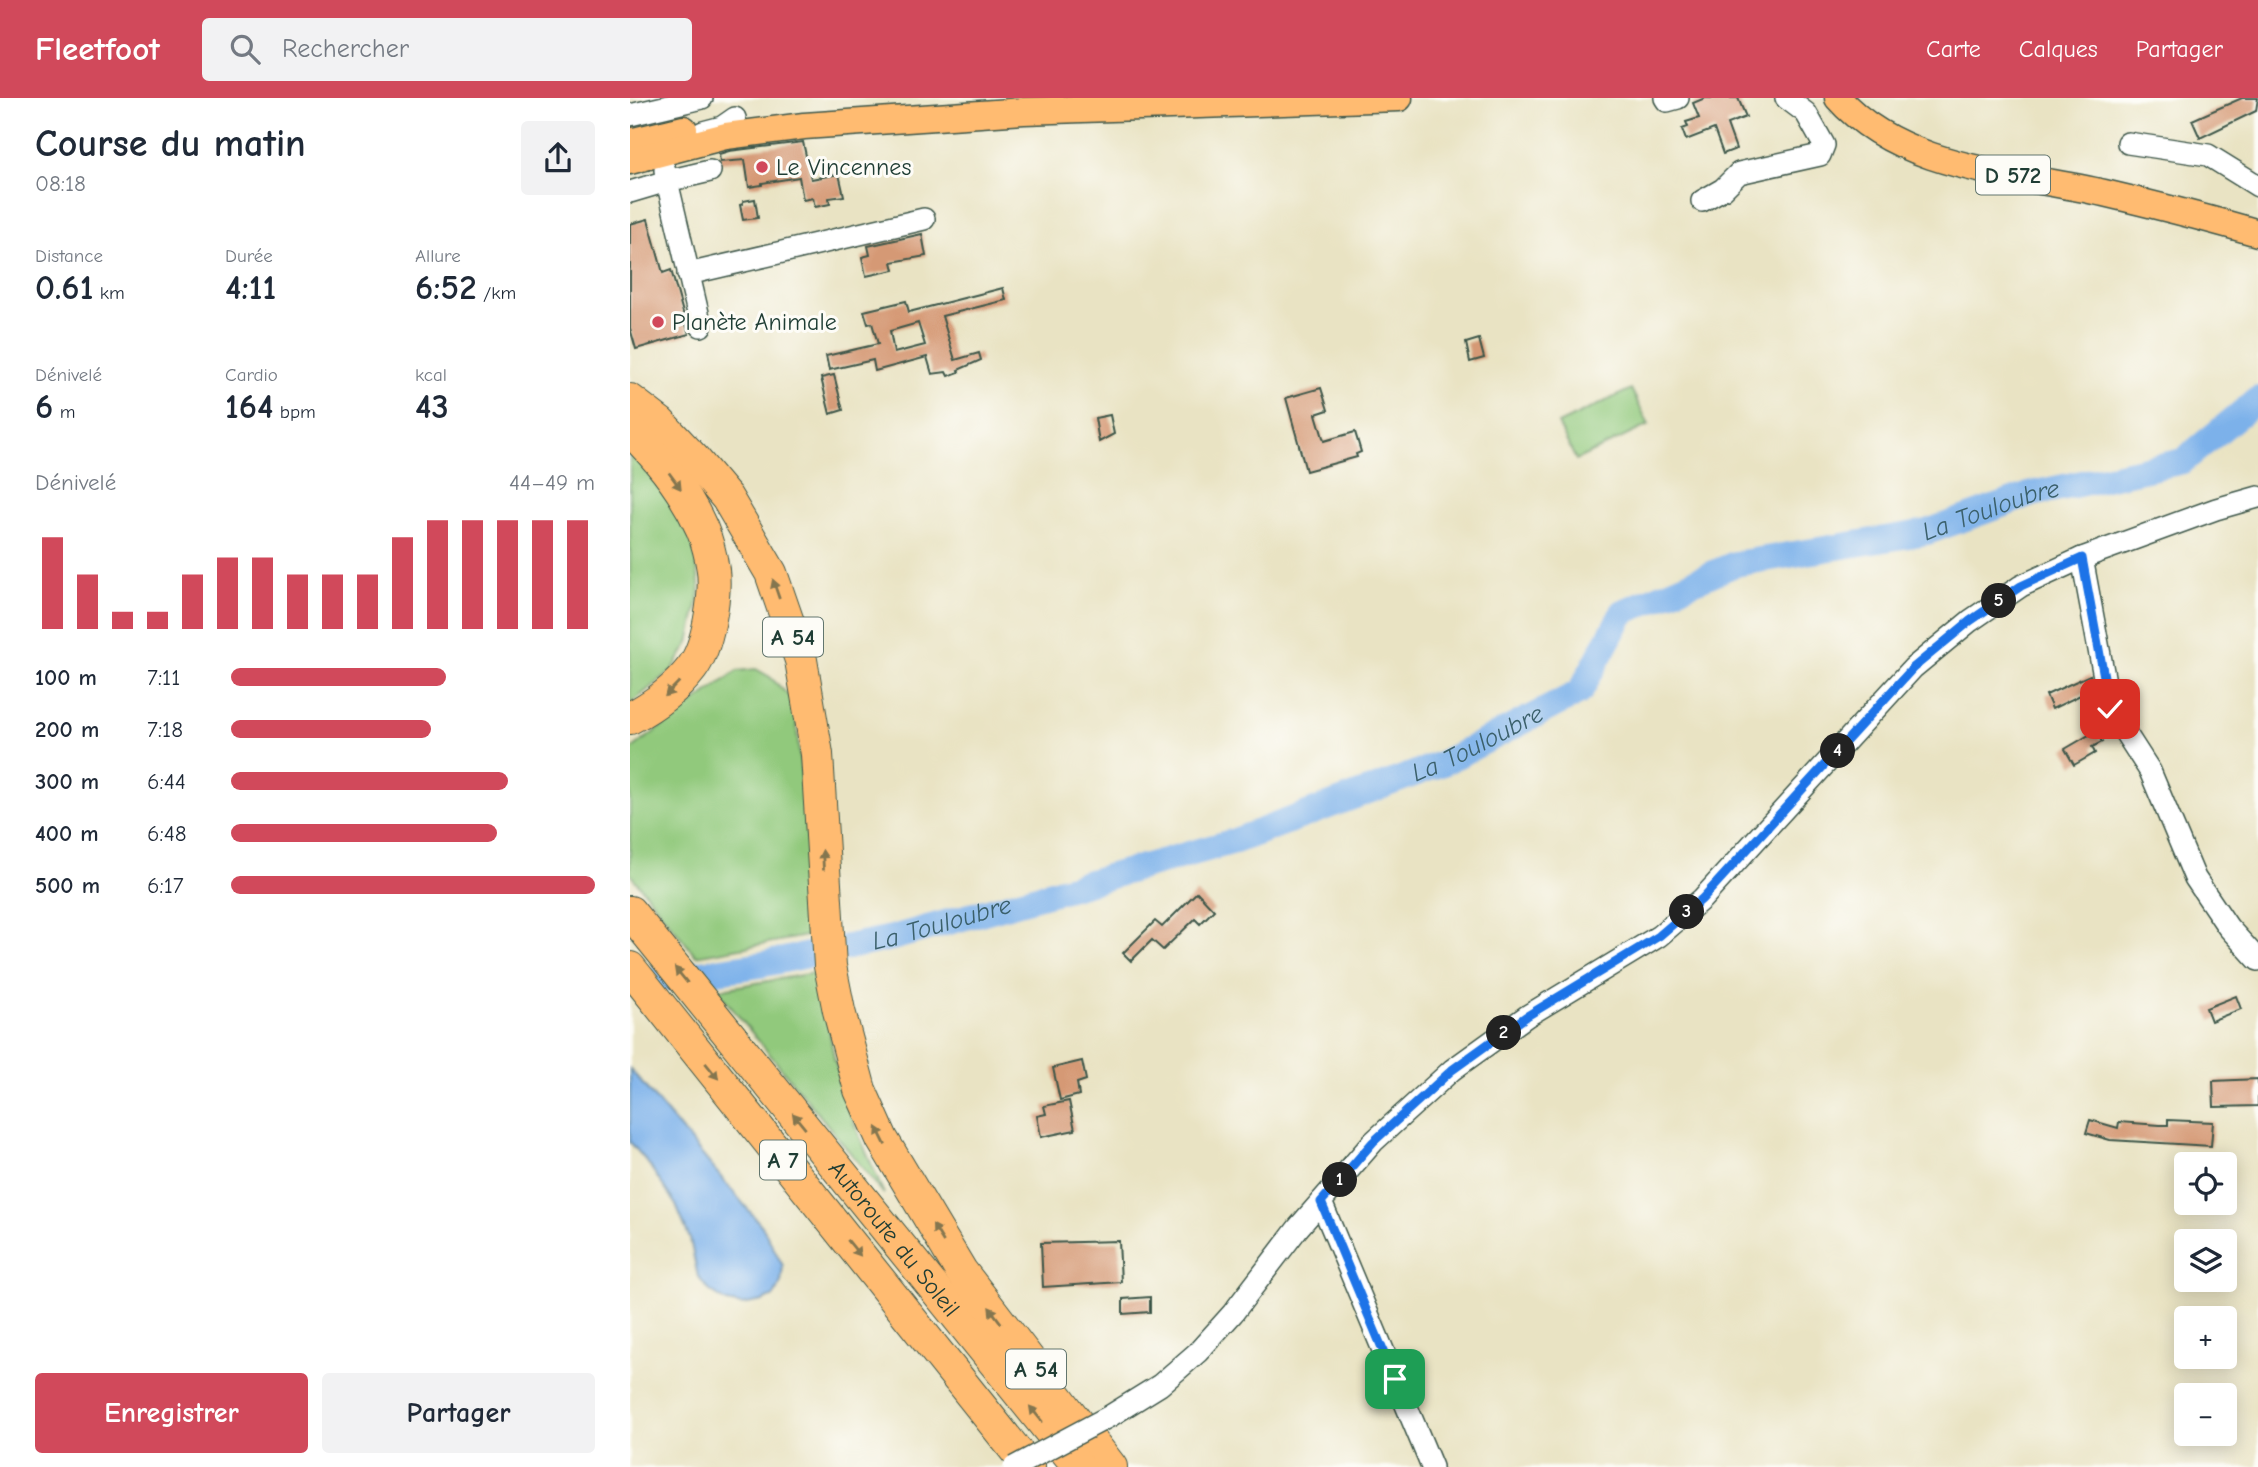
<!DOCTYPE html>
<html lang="fr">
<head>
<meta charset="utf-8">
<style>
	:root { --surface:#fff; --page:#f2f2f3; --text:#1f2937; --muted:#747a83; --accent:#d1495b }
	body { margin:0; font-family:"Comic Neue",sans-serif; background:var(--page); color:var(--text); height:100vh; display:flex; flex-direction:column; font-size:26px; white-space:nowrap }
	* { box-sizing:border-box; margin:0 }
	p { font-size:23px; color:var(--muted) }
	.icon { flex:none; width:38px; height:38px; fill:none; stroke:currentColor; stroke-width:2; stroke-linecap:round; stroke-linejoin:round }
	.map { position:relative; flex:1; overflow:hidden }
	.sheet { display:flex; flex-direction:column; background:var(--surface); width:630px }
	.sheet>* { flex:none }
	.fabs { position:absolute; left:1544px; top:1054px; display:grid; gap:14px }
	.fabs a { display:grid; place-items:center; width:63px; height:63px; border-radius:7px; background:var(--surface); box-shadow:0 4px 18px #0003; font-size:35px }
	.pin { position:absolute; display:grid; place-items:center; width:60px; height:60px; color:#fff; margin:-30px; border-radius:14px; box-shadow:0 4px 10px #0006 }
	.km { position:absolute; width:35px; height:35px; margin:-18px; border-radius:50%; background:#222; color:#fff; font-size:19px; line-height:35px; text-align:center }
	.round { display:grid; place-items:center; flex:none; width:74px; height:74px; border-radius:7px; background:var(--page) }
	.overview { display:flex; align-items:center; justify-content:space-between; height:119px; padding:0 35px }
	h1 { font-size:38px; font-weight:800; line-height:52px }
	.figures { display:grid; grid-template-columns:repeat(3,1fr); gap:10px; height:119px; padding:7px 35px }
	.figures div { display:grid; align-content:center }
	.figures b { font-size:35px; font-weight:800 }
	.figures small { font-size:19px; font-weight:400 }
	.figures p { font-size:19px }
	.chart { height:196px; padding:14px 35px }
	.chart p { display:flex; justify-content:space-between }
	.chart svg { width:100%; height:126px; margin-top:7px; stroke:var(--accent); stroke-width:6 }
	.action { display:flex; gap:14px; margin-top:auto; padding:14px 35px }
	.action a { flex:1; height:80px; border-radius:7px; background:var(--accent); color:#fff; font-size:28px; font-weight:800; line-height:80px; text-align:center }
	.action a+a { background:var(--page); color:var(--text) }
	ul { padding:0 35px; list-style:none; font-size:23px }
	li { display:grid; grid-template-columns:112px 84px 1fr; align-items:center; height:52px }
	li i { height:18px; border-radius:9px; background:var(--accent) }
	header { display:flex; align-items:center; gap:42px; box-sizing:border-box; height:98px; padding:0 35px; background:var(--accent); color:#fff }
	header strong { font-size:33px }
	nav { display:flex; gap:38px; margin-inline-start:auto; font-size:24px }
	.search { width:490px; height:63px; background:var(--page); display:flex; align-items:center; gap:18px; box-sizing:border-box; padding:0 24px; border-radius:7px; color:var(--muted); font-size:26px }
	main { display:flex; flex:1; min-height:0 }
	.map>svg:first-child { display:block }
</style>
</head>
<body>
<header>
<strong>Fleetfoot</strong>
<div class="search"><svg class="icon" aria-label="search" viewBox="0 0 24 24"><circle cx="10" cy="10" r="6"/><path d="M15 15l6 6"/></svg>Rechercher</div>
<nav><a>Carte</a><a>Calques</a><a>Partager</a></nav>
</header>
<main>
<section class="sheet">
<div class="overview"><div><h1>Course du matin</h1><p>08:18</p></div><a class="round"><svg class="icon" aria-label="share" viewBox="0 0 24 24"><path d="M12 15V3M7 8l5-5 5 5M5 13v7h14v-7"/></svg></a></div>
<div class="figures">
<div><p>Distance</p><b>0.61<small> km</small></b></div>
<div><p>Durée</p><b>4:11</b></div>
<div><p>Allure</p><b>6:52<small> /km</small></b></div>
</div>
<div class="figures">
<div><p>Dénivelé</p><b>6<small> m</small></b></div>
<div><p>Cardio</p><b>164<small> bpm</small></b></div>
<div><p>kcal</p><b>43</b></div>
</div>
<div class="chart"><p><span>Dénivelé</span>44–49 m</p>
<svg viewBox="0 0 160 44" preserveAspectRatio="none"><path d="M5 44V12M15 44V25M25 44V38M35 44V38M45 44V25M55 44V19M65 44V19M75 44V25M85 44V25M95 44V25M105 44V12M115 44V6M125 44V6M135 44V6M145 44V6M155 44V6"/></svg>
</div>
<ul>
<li><b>100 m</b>7:11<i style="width:59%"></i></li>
<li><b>200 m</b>7:18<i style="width:55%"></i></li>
<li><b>300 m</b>6:44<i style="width:76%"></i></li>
<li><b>400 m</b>6:48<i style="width:73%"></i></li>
<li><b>500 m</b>6:17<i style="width:100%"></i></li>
</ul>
<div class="action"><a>Enregistrer</a><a>Partager</a></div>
</section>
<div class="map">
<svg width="1628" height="1369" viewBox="0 0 1628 1369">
	<rect width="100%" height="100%" fill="#fdfcf7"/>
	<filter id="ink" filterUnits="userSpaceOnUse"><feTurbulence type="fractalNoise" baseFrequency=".0143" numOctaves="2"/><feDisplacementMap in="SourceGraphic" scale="14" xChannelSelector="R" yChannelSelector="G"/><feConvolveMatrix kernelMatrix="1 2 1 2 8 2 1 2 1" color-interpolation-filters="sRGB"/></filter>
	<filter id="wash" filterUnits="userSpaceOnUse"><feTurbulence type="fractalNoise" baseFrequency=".00686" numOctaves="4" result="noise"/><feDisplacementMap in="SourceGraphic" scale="28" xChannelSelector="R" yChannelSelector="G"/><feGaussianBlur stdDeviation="1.57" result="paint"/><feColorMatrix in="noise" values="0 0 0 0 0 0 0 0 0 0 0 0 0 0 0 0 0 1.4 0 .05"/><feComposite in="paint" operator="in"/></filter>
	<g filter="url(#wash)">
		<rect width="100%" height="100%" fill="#e9e3c3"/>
		<g fill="#91c97c" stroke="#588358" stroke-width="2">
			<polygon points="1001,291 1019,327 946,362 928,326"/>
			<polygon points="0,349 37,390 64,445 70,494 59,545 42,572 0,606"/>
			<polygon points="126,571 140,579 164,603 187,836 66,858 0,776 0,652 107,573"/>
			<polygon points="189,874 204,960 223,1023 254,1096 87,892"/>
		</g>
		<polygon fill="#7bb1ea" stroke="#4d778f" stroke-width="2" points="0,971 132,1128 153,1168 151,1184 144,1198 133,1203 112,1207 97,1204 80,1193 68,1179 60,1141 46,1107 17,1064 0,1044"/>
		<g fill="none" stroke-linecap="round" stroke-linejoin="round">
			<path stroke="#7bb1ea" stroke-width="26" id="s1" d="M0 885 129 867 262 840 605 743 813 665 950 594 993 514 1105 466 1297 434 1402 396 1553 363 1628 301"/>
		</g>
		<g id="blocks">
			<g fill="#d59975" fill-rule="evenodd">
				<polygon points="1075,0 1108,0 1116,19 1097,26 1106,51 1093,56 1084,31 1056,42 1052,31 1058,29 1056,24 1069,20 1063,5"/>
				<polygon points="1612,0 1628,0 1626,13 1570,40 1562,22"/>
				<polygon points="173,44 181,81 209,76 214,98 199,100 200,106 185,109 183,100 173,102 169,79 132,85 132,87 119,89 115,62 90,64 89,56 99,53"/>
				<polygon points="125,101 128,120 113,122 110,107 113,106 113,103"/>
				<polygon points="18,121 33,175 41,172 59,236 6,251 0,230 0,126"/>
				<polygon points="292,136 296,158 262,164 264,172 236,178 232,159 240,157 238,148"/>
				<path d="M373 190 376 202 312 218 325 262 349 255 351 262 328 272 329 274 318 278 316 274 302 276 297 259 245 273 243 262 199 272 196 258 248 246 242 225 238 226 234 213 276 203 279 214ZM288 225 295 247 264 255 260 233Z"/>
				<polygon points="849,241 854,260 840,264 836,245"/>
				<polygon points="204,277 213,312 200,316 191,280"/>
				<polygon points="691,290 698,312 686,316 694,343 725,334 731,354 726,356 727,359 676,373 656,300"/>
				<polygon points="480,317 484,336 469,344 465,320"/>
				<polygon points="1460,577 1463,591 1422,611 1416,597"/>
				<polygon points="1466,633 1472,644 1462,649 1465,655 1444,667 1435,651"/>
				<polygon points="567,794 584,812 570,826 565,821 533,852 522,842 501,863 493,855 525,823 532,829"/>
				<polygon points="1606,898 1611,911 1581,923 1576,910"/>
				<polygon points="452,963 456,982 447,985 449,997 430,1002 423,970"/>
				<polygon points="1628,981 1628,1008 1584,1009 1583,983"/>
				<polygon points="439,1003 445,1032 411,1039 407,1018 416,1016 414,1008"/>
				<polygon points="1460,1022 1488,1030 1489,1024 1530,1027 1538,1027 1538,1022 1583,1024 1581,1048 1480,1042 1456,1035"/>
				<polygon points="489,1143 491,1184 413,1189 411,1145"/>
				<polygon points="520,1199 520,1214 493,1216 493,1201"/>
			</g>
		</g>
	</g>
	<g filter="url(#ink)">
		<use href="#blocks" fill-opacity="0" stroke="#3d5649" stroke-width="2"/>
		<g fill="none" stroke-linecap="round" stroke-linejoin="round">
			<defs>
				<g id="minor">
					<polyline points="1035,0 1037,3 1048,0"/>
					<polyline points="0,17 72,0"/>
					<polyline points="73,34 92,29 105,20"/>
					<polyline points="1498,45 1578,57 1628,88"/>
					<polyline points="0,94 37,83 35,72"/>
					<polyline points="1072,103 1093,91 1109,75 1190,57 1194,47 1176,15 1156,0"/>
					<polyline points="58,176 294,121"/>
					<polyline points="71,228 37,83 80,73"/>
					<polyline points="1452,460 1480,611 1520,673 1565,780 1598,829 1628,862"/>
					<polyline points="691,1104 802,1369"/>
					<polyline points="480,1318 530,1287 568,1254 603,1215 668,1130 743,1044 822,972 897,918 1029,838 1072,801 1283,570 1340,523 1391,488 1452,460 1586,411 1628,399"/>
				</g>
				<g id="major">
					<path d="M1208 0C1271 72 1387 75 1474 95 1525 107 1577 120 1628 135"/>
					<polyline points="0,44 54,31"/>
					<polyline points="0,63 96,38 174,28 394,13 769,0"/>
				</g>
				<g id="highway">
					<polyline points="0,302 30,325 65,362 97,400 141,475 171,562 187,656 200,868 209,913 230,992 252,1041 331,1173 481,1369"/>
					<path d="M0 332C30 361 55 393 72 431 77 443 81 459 83 472 86 498 78 549 62 570 46 591 23 608 0 620"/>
					<path id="s2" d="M0 814 449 1369"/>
					<polyline points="0,870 399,1369"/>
				</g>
			</defs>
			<use href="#minor" stroke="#3d5649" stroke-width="24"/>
			<use href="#major" stroke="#3d5649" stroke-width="29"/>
			<use href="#highway" stroke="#3d5649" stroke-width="34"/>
			<use href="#minor" stroke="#fff" stroke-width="21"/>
			<use href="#major" stroke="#ffbb71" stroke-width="26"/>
			<use href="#highway" stroke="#ffbb71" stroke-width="32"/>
			<defs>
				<polyline id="minor-bridge" points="384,1369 480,1318"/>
			</defs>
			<use href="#minor-bridge" stroke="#3d5649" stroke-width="24" stroke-linecap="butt"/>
			<use href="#minor-bridge" stroke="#fff" stroke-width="21"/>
		</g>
		<defs><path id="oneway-solid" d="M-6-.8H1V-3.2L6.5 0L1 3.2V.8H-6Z" transform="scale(1.75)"/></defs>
		<g fill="#84764f">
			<use href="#oneway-solid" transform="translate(45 383) rotate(54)"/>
			<use href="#oneway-solid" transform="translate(146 491) rotate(-109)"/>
			<use href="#oneway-solid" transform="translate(42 591) rotate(134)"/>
			<use href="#oneway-solid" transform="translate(193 762) rotate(-93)"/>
			<use href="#oneway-solid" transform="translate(51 877) rotate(-129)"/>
			<use href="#oneway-solid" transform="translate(82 973) rotate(51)"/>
			<use href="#oneway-solid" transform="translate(169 1023) rotate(-129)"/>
			<use href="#oneway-solid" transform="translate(251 1038) rotate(-116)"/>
			<use href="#oneway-solid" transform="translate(308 1135) rotate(-122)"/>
			<use href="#oneway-solid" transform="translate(224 1150) rotate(51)"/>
			<use href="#oneway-solid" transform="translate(365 1217) rotate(-127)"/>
			<use href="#oneway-solid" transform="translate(406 1316) rotate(-129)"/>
		</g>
	</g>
	<g fill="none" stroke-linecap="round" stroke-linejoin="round" filter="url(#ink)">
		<defs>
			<polyline id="route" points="765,1281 691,1104 743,1044 822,972 897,918 1029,838 1072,801 1283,570 1340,523 1391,488 1452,460 1480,611"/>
		</defs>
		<use href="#route" stroke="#fff" stroke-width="14"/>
		<use href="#route" stroke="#1a73e8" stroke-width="9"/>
	</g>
	<g fill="#d1495b" stroke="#fdfcf7" stroke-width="2.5">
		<circle cx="132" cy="69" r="7"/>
		<circle cx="28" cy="224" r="7"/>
	</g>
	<g text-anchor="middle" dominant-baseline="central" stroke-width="6" stroke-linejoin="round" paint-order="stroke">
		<g fill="#fdfcf7" stroke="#62766e" stroke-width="2">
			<rect x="1346" y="57.5" width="74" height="39" rx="5"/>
			<rect x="133" y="519.5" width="60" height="39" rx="5"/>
			<rect x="130" y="1042.5" width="46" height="39" rx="5"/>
			<rect x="376" y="1251.5" width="60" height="39" rx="5"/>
		</g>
		<g font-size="23" font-weight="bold" fill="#1f3d34">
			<text x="1383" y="77">D 572</text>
			<text x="163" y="539">A 54</text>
			<text x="153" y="1062">A 7</text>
			<text x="406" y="1271">A 54</text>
		</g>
		<g font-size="24" fill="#1f3d34" stroke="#fdfcf7" text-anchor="start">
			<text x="146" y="69">Le Vincennes</text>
			<text x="42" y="224">Planète Animale</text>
		</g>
		<g font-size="24" fill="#1f3d34" stroke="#fdfcf7">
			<text stroke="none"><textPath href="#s2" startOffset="420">Autoroute du Soleil</textPath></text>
		</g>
		<g font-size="26" font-style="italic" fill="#3b606b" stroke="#fdfcf7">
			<text stroke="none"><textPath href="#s1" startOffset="1474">La Touloubre</textPath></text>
			<text stroke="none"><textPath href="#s1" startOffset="884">La Touloubre</textPath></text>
			<text stroke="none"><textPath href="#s1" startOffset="318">La Touloubre</textPath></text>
		</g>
	</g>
</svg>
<div class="fabs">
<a><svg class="icon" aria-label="locate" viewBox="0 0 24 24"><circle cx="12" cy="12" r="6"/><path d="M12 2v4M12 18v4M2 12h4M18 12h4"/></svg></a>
<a><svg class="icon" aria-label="layers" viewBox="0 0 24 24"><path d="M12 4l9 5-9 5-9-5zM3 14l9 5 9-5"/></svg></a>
<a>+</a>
<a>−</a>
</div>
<div class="pin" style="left:765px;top:1281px;background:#1e9e55"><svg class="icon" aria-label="arrive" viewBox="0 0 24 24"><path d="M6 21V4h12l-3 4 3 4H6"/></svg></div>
<div class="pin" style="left:1480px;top:611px;background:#d93025"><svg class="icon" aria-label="check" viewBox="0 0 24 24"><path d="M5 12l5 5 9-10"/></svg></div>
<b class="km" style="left:710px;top:1082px">1</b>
<b class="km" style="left:874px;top:935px">2</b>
<b class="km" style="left:1057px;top:814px">3</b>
<b class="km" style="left:1208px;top:653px">4</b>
<b class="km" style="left:1369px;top:503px">5</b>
</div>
</main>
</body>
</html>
